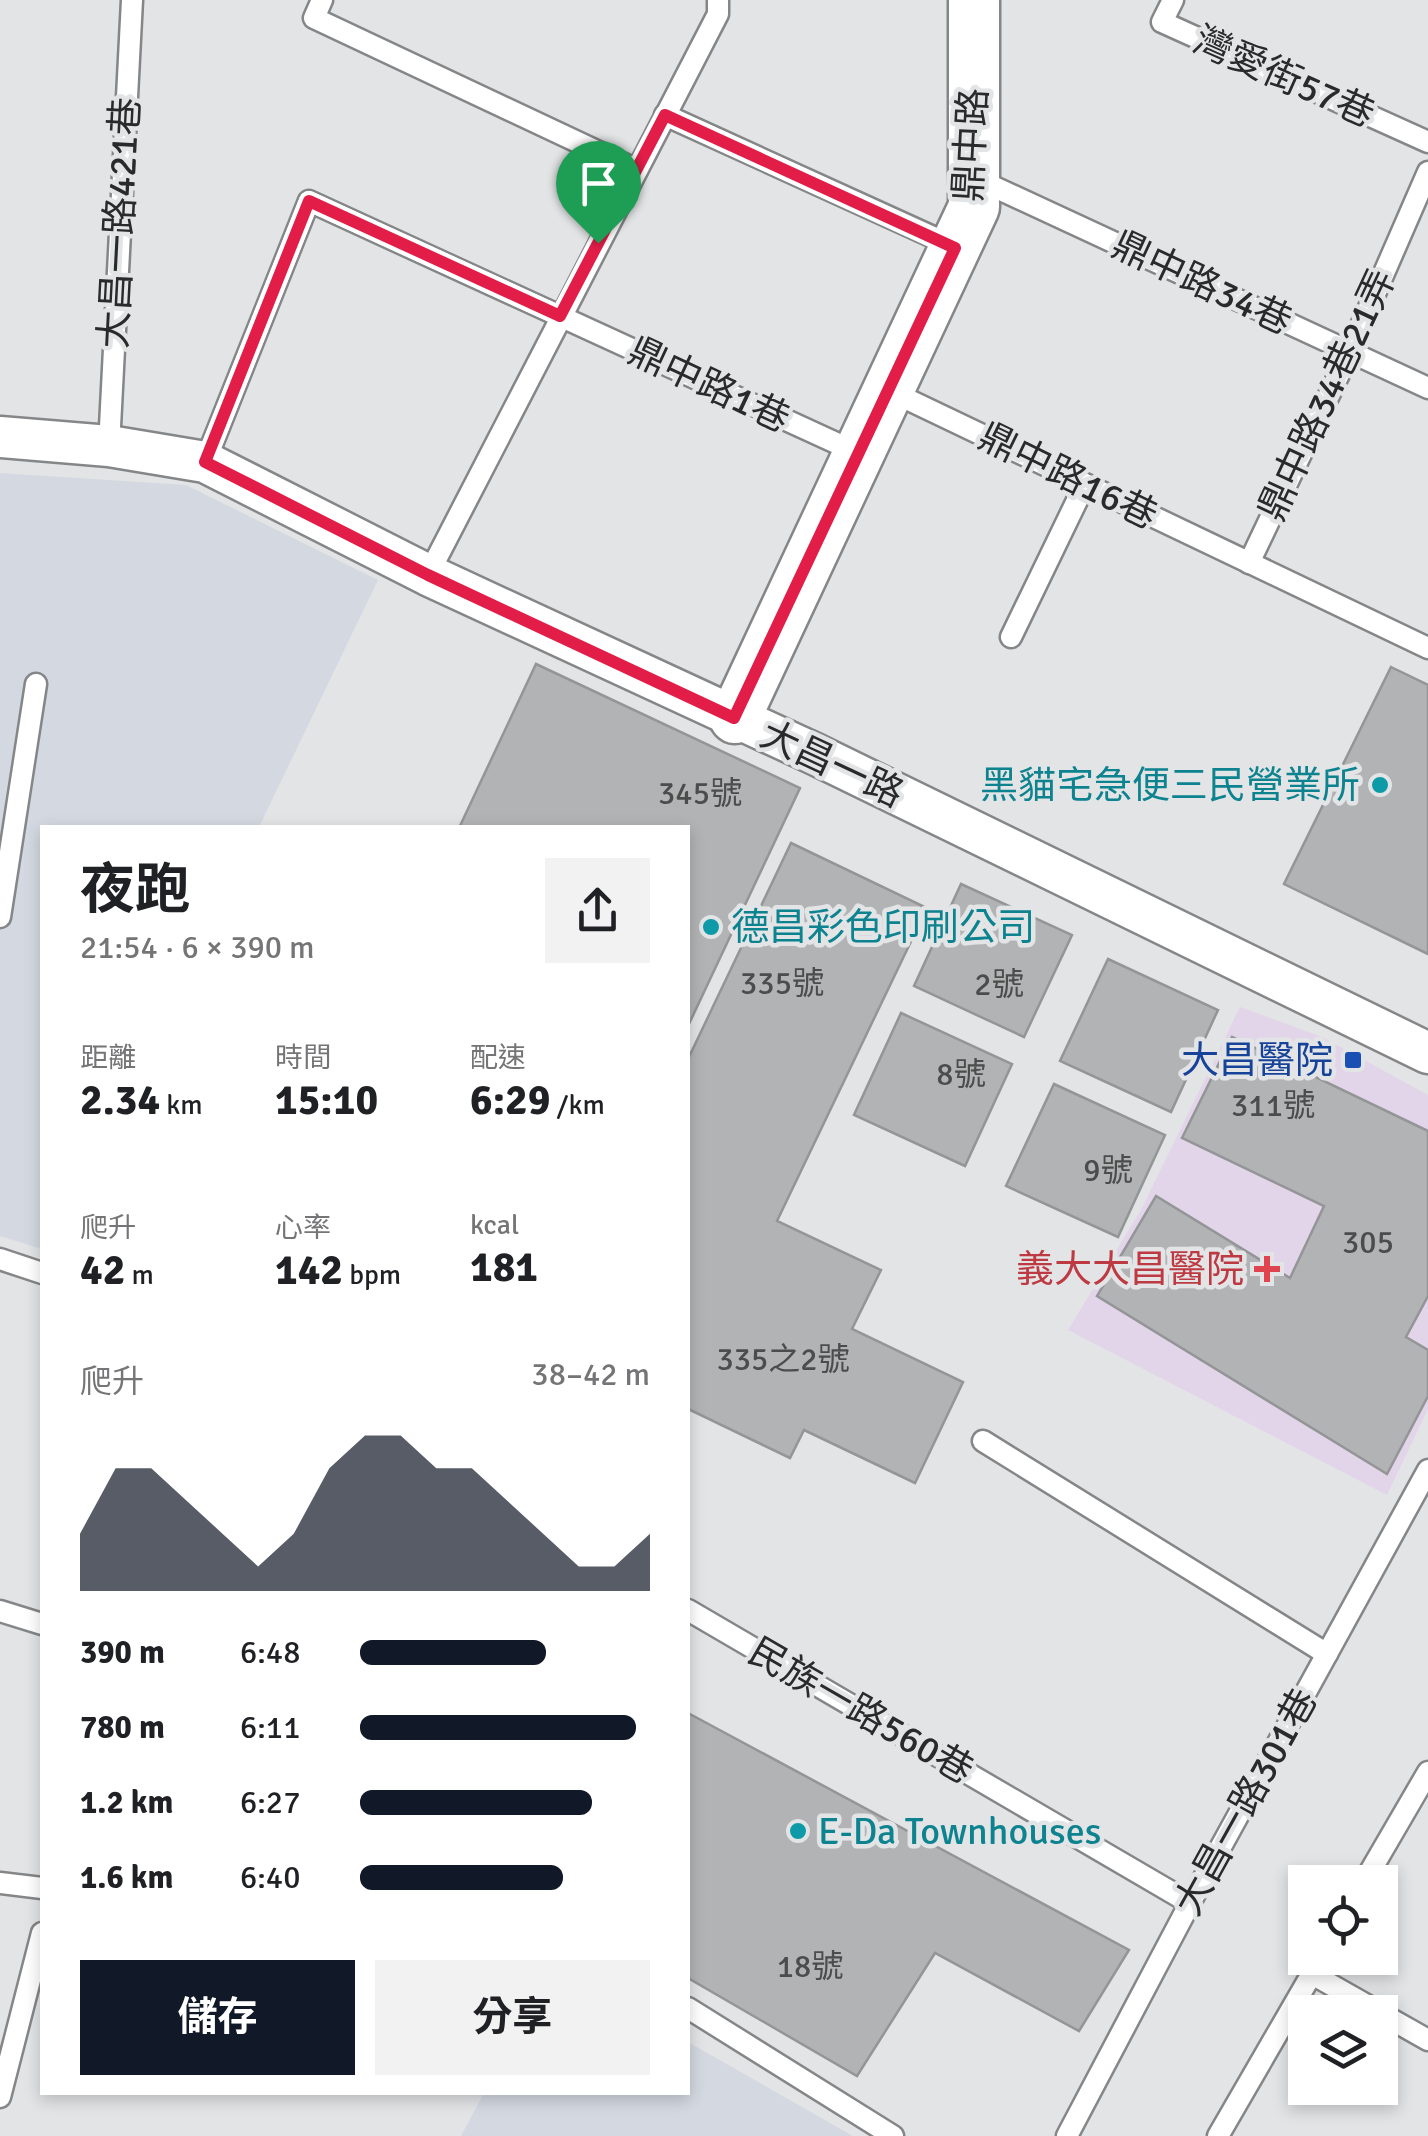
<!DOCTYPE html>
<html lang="zh-TW">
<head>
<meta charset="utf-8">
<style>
	:root { --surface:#fff; --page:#f2f2f2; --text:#202124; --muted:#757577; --accent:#111827 }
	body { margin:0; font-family:Signika,"Noto Sans TC",sans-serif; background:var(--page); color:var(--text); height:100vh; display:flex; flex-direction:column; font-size:38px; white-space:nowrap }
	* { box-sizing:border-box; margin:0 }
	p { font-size:32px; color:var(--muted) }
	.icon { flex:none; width:55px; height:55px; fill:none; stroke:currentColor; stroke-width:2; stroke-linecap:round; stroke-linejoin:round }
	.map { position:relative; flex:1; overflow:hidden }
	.panel { position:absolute; left:40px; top:825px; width:650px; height:1270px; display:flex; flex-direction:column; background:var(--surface); border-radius:0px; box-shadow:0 5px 15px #0003 }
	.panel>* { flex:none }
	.tools { position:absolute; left:1288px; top:1865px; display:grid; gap:20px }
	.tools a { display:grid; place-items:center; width:110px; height:110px; border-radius:0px; background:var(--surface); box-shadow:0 5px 15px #0003; font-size:50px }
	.pin { position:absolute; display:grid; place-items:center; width:85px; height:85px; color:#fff; margin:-102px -42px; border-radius:50% 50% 50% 0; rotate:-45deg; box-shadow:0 0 10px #0007 }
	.pin .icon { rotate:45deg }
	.round { display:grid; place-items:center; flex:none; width:105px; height:105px; border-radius:0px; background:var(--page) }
	.overview { display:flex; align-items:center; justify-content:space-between; height:170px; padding:0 40px }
	h1 { font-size:55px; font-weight:700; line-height:75px }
	.figures { display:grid; grid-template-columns:repeat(3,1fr); gap:15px; height:170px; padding:10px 40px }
	.figures div { display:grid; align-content:center }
	.figures b { font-size:42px; font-weight:700 }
	.figures small { font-size:28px; font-weight:400 }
	.figures p { font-size:28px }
	.chart { height:280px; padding:20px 40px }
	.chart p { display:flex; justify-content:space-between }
	.chart svg { width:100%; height:180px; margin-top:10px; fill:var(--accent); opacity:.7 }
	.action { display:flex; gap:20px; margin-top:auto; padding:20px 40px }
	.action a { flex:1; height:115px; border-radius:0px; background:var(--accent); color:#fff; font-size:40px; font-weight:700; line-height:115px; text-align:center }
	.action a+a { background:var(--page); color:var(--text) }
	ul { padding:0 40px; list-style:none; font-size:32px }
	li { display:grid; grid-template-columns:160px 120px 1fr; align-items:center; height:75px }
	li i { height:25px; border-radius:12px; background:var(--accent) }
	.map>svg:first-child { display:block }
</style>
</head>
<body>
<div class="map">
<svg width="1428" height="2136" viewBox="0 0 1428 2136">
	<rect width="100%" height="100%" fill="#e3e4e6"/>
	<g fill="#d4d9e1">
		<polygon points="0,473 186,485 378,580 259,827 42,828 42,1249 0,1236"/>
		<polygon points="688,2042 853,2136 461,2136 484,2093 688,2092"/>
	</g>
	<polygon fill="#e2d5e9" points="1240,1007 1322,1037 1428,1095 1428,1409 1387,1495 1068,1330 1142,1208"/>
	<g fill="#b2b3b4" stroke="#949597" stroke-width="2.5">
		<polygon points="536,664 800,788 688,1026 688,828 459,828"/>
		<polygon points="1391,667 1428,685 1428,954 1284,884"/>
		<polygon points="791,843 927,908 777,1221 881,1270 852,1329 963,1382 915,1483 804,1430 790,1458 688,1409 688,1059"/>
		<polygon points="961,884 1072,935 1024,1037 914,986"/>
		<polygon points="1108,959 1218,1010 1171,1112 1060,1061"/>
		<polygon points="901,1013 1012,1064 965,1166 854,1115"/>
		<polygon points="1232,1037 1428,1131 1428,1296 1406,1337 1428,1350 1428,1396 1387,1474 1097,1296 1156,1196 1290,1278 1324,1206 1182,1138"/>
		<polygon points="1054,1084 1165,1135 1118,1237 1006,1186"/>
		<polygon points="688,1713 1129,1950 1079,2031 935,1953 857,2076 688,1978"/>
	</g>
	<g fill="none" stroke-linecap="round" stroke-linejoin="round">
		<defs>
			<g id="service">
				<polyline points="322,0 314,18 637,170"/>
				<polyline points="1173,0 1162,22 1428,142"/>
				<polyline points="665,115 955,247"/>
				<polyline points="977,179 1428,388"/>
				<polyline points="888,390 1428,648"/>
				<polyline points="109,446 132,0"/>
				<polyline points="205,462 309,201 858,453"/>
				<polyline points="1249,563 1350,351 1428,172"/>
				<polyline points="428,575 718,14 718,0"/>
				<polyline points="1011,637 1085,484"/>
				<polyline points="0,917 36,684"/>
				<polyline points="0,1259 42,1273"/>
				<polyline points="983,1441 1327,1654"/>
				<polyline points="688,1610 1190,1903"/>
				<polyline points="0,1611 42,1624"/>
				<polyline points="1364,1882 1428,1772"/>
				<polyline points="0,1883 42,1888"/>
				<polyline points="1312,1974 1379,2012"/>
				<polyline points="688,2008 893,2136"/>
				<polyline points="1380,2013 1428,2040"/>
				<polyline points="0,2097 42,1933"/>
				<polyline points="1067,2136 1190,1903 1428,1470"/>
				<polyline points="1218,2136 1321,1958"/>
			</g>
			<polyline id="minor" points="0,437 109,446 205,462 428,575 815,754 1428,1053"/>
			<polyline id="tertiary" points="735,718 974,207 974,0"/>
		</defs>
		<use href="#service" stroke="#858688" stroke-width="25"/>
		<use href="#minor" stroke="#858688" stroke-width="45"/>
		<use href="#tertiary" stroke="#858688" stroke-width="55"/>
		<use href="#service" stroke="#fff" stroke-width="20"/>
		<use href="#minor" stroke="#fff" stroke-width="40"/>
		<use href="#tertiary" stroke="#fff" stroke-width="50"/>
	</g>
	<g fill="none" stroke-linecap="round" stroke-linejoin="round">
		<defs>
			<polygon id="route" points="665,115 955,248 734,718 428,575 205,462 309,201 560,316"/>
		</defs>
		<use href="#route" stroke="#fff" stroke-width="20"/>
		<use href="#route" stroke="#e11d48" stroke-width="12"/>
	</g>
	<g fill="#0f9aa8" stroke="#e3e4e6" stroke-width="4">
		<circle cx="1380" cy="785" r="10"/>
		<circle cx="711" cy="927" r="10"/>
		<circle cx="798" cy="1831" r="10"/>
	</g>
	<rect fill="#1a4fb4" stroke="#e3e4e6" stroke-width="4" x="1343" y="1050" width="20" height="20" rx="5"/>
	<path fill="#e0444e" stroke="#e3e4e6" stroke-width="4" d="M1262 1254h10v10h10v10h-10v10h-10v-10h-10v-10h10z"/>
	<g text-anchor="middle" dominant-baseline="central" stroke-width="9" stroke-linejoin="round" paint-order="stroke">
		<g font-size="32" fill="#4b4c4c">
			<text x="700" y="793">345號</text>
			<text x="782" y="983">335號</text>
			<text x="999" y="984">2號</text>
			<text x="961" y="1074">8號</text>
			<text x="1273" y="1105">311號</text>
			<text x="1108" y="1170">9號</text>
			<text x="1368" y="1242">305</text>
			<text x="783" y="1359">335之2號</text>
			<text x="810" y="1966">18號</text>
		</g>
		<g font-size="38" fill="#292a2a" stroke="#e3e4e6">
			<text transform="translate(1284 77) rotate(24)">灣愛街57巷</text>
			<text transform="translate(971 145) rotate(-87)">鼎中路</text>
			<text transform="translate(120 223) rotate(-87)">大昌一路421巷</text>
			<text transform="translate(1202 283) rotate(25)">鼎中路34巷</text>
			<text transform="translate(709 385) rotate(25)">鼎中路1巷</text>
			<text transform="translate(1327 395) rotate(-65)">鼎中路34巷21弄</text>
			<text transform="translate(1068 476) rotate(26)">鼎中路16巷</text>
			<text transform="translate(832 764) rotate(25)">大昌一路</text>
			<text transform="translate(861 1711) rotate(30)">民族一路560巷</text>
			<text transform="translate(1246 1802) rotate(-61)">大昌一路301巷</text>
		</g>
		<g font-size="38" fill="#0d838f" stroke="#e3e4e6" text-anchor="start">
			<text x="1360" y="785" text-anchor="end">黑貓宅急便三民營業所</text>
			<text x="731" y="927">德昌彩色印刷公司</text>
			<text x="818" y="1831">E-Da Townhouses</text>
		</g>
		<g font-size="38" fill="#164399" stroke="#e3e4e6" text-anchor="end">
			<text x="1333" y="1060">大昌醫院</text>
		</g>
		<g font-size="38" fill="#be3a42" stroke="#e3e4e6" text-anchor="end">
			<text x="1244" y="1269">義大大昌醫院</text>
		</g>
	</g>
</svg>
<div class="tools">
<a><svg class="icon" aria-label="locate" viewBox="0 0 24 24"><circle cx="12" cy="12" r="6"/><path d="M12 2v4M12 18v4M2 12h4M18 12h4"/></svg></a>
<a><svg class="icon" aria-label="layers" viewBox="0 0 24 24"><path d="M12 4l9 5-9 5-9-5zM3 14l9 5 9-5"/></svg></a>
</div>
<div class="pin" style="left:598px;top:243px;background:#1e9e55"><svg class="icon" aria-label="arrive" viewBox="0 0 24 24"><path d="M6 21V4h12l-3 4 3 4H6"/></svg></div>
<section class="panel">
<div class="overview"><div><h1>夜跑</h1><p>21:54 · 6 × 390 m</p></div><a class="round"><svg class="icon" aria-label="share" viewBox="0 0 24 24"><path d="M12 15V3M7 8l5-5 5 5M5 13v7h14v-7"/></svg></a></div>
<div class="figures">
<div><p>距離</p><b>2.34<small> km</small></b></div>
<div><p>時間</p><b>15:10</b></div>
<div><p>配速</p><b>6:29<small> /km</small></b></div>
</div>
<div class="figures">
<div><p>爬升</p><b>42<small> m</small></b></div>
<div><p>心率</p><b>142<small> bpm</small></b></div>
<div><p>kcal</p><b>181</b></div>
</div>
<div class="chart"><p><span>爬升</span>38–42 m</p>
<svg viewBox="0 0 160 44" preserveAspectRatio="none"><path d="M0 44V30L10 14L20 14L30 22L40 30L50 38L60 30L70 14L80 6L90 6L100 14L110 14L120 22L130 30L140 38L150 38L160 30V44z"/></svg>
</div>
<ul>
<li><b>390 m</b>6:48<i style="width:64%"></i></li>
<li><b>780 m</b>6:11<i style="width:95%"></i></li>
<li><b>1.2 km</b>6:27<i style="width:80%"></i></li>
<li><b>1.6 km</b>6:40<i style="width:70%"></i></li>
</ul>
<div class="action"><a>儲存</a><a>分享</a></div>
</section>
</div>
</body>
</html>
